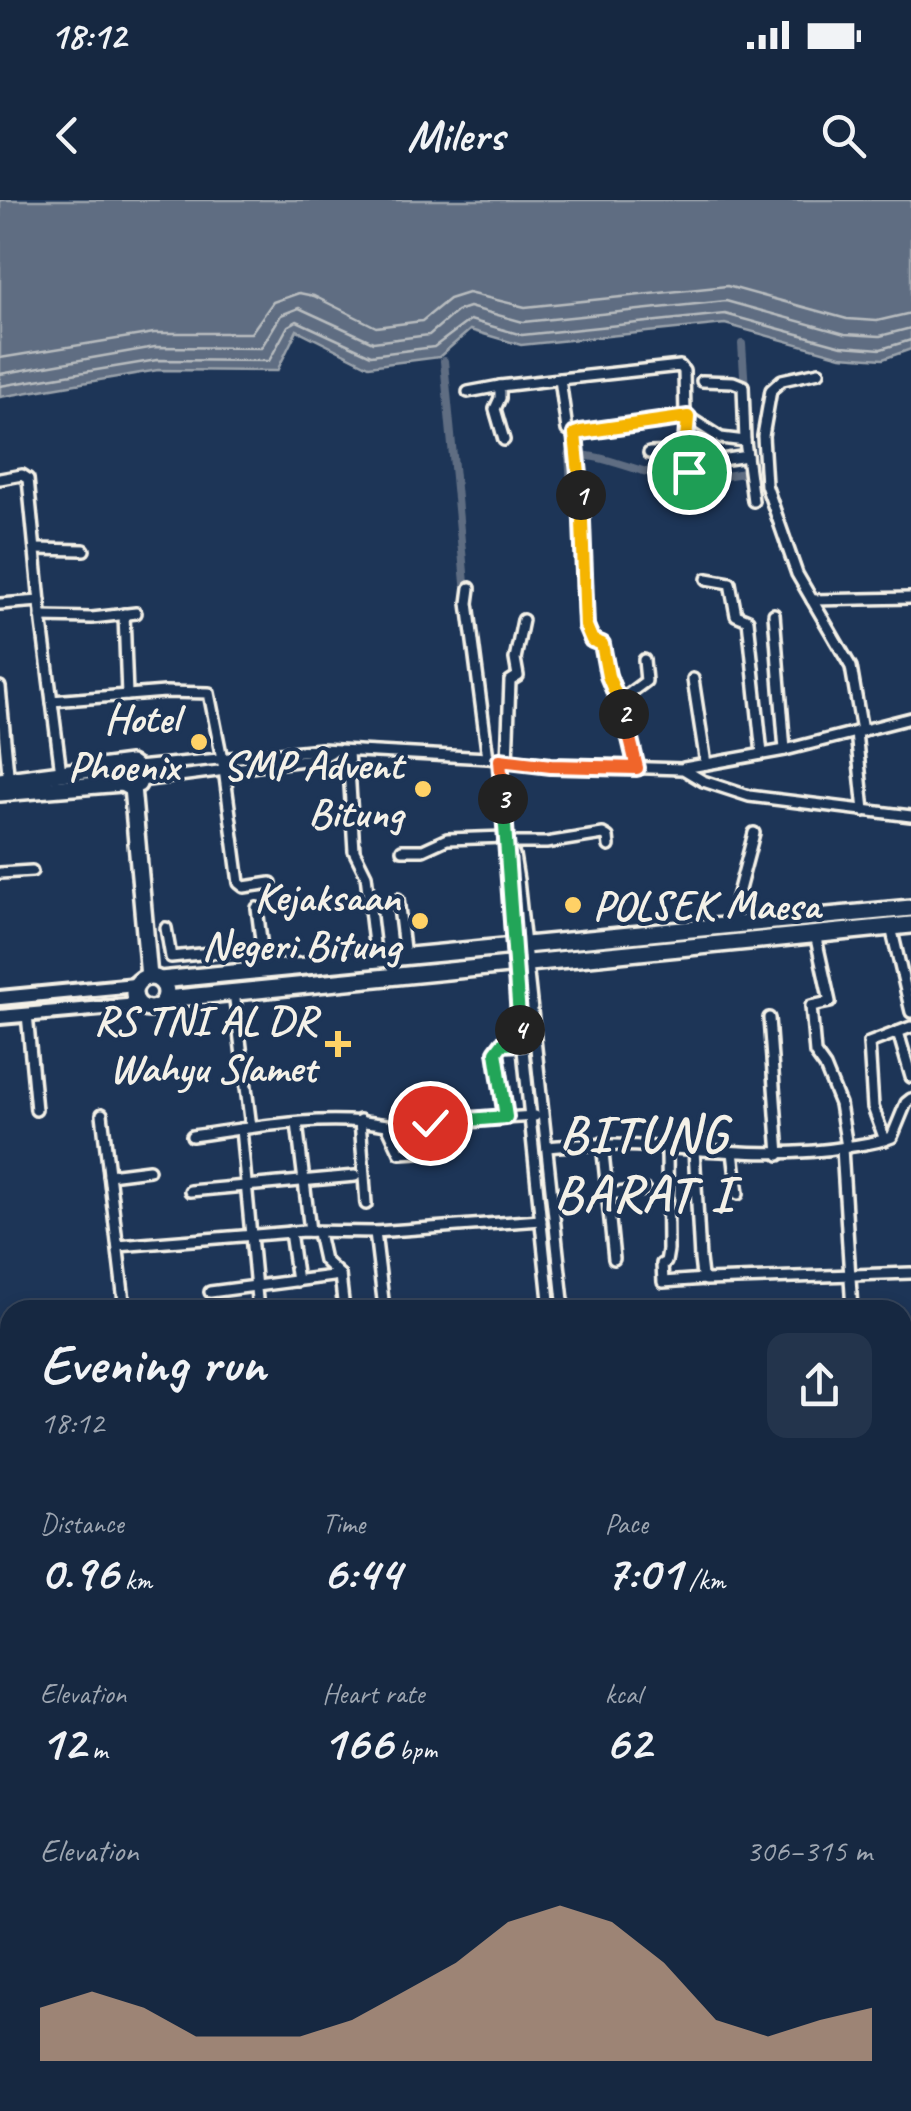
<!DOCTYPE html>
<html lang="en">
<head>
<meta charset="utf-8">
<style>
	:root { --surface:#162841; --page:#23344c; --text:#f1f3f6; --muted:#9ea6b1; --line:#35445a; --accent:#d6ab8b }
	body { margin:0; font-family:Caveat,sans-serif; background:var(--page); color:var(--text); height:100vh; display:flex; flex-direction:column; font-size:38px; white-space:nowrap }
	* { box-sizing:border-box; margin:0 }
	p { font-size:32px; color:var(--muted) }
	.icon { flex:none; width:55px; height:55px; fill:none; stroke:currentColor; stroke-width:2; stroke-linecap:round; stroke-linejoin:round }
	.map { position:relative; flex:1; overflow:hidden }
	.sheet { position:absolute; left:0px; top:1100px; width:912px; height:812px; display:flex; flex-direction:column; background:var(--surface); border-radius:30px 30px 0 0; box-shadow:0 5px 15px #0003,0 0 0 2px var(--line) }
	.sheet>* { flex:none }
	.pin { position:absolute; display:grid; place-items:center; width:85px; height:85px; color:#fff; margin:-42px; border:5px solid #fff; border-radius:50%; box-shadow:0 2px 10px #0007 }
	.km { position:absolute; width:50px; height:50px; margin:-25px; border-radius:50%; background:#222; color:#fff; font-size:28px; line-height:50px; text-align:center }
	.round { display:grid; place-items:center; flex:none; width:105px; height:105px; border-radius:20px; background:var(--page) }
	.overview { display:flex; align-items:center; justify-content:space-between; height:170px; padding:0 40px }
	h1 { font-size:55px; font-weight:800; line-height:75px }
	.metrics { display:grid; grid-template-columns:repeat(3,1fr); gap:15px; height:170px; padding:10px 40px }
	.metrics div { display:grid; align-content:center }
	.metrics b { font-size:50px; font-weight:800 }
	.metrics small { font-size:28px; font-weight:400 }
	.metrics p { font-size:28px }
	.chart { height:280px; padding:20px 40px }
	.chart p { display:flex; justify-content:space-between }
	.chart svg { width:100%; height:180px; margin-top:10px; fill:var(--accent); opacity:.7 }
	.status { display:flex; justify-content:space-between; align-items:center; height:70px; padding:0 50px; background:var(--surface); direction:ltr }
	.status svg { height:28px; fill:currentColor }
	header { display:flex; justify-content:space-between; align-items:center; height:130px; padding:0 40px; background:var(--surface); font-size:45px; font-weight:800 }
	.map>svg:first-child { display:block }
</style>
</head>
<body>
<div class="status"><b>18:12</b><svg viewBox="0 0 49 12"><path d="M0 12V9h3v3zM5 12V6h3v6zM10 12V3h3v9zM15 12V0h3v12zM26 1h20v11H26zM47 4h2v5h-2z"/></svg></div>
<header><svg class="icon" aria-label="back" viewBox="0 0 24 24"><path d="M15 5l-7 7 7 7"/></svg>Milers<svg class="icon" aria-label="search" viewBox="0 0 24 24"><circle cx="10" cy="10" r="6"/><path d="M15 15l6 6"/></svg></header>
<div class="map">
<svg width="911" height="1911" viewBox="0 0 911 1911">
	<rect width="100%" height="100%" fill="#1d3557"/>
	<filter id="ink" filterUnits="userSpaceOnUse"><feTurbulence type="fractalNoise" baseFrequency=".01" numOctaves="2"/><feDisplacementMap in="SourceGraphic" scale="20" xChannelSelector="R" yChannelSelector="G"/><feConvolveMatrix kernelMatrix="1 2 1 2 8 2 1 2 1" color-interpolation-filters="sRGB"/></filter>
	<g filter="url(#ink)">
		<polygon fill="#5e6d82" stroke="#9aa2ab" stroke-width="2.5" points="0,0 911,0 911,149 883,159 841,156 725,124 521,145 470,130 439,157 369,166 297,130 277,171 158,170 0,197"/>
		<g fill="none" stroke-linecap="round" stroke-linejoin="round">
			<g stroke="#b8bcbf" stroke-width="2.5">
				<polyline points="0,158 154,133 251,133 273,102 299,93 314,96 376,127 422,121 449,99 468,93 525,107 727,86 847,119 877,121 911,113"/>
				<polyline points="0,174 155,147 261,148 281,115 299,108 373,142 429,135 457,111 469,107 523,122 726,101 845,134 880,136 911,128"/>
				<polyline points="0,186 157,160 269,161 288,126 297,121 371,155 434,147 470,120 522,135 725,114 842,146 881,149 911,140"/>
			</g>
			<g stroke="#5e6d82" stroke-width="8">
				<polyline points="742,144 745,189"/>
				<polyline points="444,161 465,383"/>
				<path d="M571 284 569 255C599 253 626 268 655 274 695 283 712 278 750 272V268"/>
			</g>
			<defs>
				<g id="street">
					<polyline points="819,172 782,180 771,190 763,236 766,285 797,374 851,467 862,531"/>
					<polyline points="560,179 680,166 684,171 686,257 702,263 747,256"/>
					<polyline points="702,181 733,182 743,186 745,241"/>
					<polyline points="468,192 500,186"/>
					<polyline points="504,240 495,209 500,198 500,186 560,179 567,230 575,234"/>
					<polyline points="649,253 685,252"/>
					<polyline points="688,259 690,278"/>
					<polyline points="0,279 22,275 28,279 42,423 61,573"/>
					<polyline points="35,349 84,350"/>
					<polyline points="707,379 730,383 736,415 748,420 762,554"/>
					<polyline points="470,388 468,403 488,558"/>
					<polyline points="812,400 911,398"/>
					<polyline points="0,404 40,401"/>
					<polyline points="124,414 127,495"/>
					<polyline points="774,414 785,550"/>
					<polyline points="41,417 92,418 136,413"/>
					<polyline points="693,479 706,564"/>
					<polyline points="0,487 9,584"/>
					<polyline points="52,501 165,492 209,493 224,569 239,683 244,687 271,683"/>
					<polyline points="619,501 646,481 644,460"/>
					<polyline points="856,532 864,611"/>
					<polyline points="348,552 354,651 366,675 376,761"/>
					<polyline points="501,560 514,763 550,1110"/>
					<polyline points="507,561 510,481 518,476 515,459 523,420"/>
					<polyline points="137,567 321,549 488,558 551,565 683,569 703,581 749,596 911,616"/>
					<path d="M637 568C629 525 609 486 602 443L591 439 584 413 581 301 575 234 688 217 721 238 745 241 753 301"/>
					<polyline points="684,568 785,550 911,518"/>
					<polyline points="140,581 320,558 331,552"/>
					<polyline points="506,643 546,643 603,634 608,637 609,646"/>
					<polyline points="507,645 514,655 518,680 564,1110"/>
					<polyline points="402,650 423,650 447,639 506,637"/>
					<polyline points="0,673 32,671"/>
					<polyline points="398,699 405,757"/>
					<polyline points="257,708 265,772"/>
					<polyline points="730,724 754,633"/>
					<polyline points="891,727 911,812"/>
					<polyline points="166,728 171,757 239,750 246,755 252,773"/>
					<polyline points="815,734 830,802 811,806 815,853 825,867 840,904 847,947"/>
					<polyline points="234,792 251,927"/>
					<polyline points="27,814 36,910"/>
					<polyline points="769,818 779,955"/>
					<polyline points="898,832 911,877"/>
					<polyline points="102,914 125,1110"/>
					<polyline points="506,917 496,852 502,844 521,843"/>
					<polyline points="360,920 366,1004"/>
					<polyline points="297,923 310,1031"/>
					<polyline points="241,929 258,1110"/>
					<path d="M192 936C256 927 323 914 387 925L400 953 418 952 420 929 430 923 535 916"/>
					<polyline points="885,940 873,907 869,843 911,827"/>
					<polyline points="602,943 614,1059"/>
					<path d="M547 947C647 937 747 964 847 947 862 944 878 943 892 937L906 903 911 899"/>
					<polyline points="667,948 668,1050 666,1062 662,1064 663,1082 705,1079"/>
					<polyline points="842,948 852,1110"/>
					<polyline points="694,949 700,1059 702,1076 706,1080 911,1073"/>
					<polyline points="733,952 738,994"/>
					<polyline points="109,975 149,970"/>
					<polyline points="190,991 355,976"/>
					<polyline points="607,994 645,990"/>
					<polyline points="290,1032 297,1081"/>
					<polyline points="375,1032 383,1100"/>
					<polyline points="318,1033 324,1060 340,1075 344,1110"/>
					<polyline points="118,1046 304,1031 375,1032 541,1020"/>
					<polyline points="210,1092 340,1075"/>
					<polyline points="300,1110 310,1109"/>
					<polyline points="902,1181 911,1180"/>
					<polyline points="0,1240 10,1239"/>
					<polyline points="0,1426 10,1506"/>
					<polyline points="0,1536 10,1534"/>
					<polyline points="0,1618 10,1617"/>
					<polyline points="902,1621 911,1620"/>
					<polyline points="902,1679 911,1677"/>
					<polyline points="0,1714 10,1700"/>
					<polyline points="902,1736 911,1735"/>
					<polyline points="902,1795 911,1793"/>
					<polyline points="0,1851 10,1869"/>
					<polyline points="902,1854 911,1853"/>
					<polyline points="265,1902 272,1911"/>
					<polyline points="453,1902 456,1911"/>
					<polyline points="496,1902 499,1911"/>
					<polyline points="683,1902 687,1911"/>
					<polyline points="750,1902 754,1911"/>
					<polyline points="818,1902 822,1911"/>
					<polyline points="291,1911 292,1902"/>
					<polyline points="375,1911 375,1902"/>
					<polyline points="410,1911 429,1902"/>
				</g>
				<g id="secondary">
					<polyline points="0,798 135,785"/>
					<polyline points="0,817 138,805"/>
					<polyline points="902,1257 911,1256"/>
					<polyline points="902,1274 911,1273"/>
					<polyline points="0,1345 10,1344"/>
					<polyline points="0,1358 10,1356"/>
				</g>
				<g id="highway">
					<polyline points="0,581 130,564 141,572 138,584 129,587 120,582 121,567"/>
					<polyline points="132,587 149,777"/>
					<polyline points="0,593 122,583"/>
					<circle cx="150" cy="793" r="16"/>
					<polyline points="160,780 911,708"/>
					<polyline points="166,799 911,725"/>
				</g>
			</defs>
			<use href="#street" stroke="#f4f1e8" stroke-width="16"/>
			<use href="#secondary" stroke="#f4f1e8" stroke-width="20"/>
			<use href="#highway" stroke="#f4f1e8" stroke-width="22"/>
			<use href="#street" stroke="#1d3557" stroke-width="9"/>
			<use href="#secondary" stroke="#1d3557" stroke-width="12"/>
			<use href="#highway" stroke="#1d3557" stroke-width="15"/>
		</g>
	</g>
	<g fill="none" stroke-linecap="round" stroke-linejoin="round" filter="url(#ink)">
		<defs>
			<polyline id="split-1" points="581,295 575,234 581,232 688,217 685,252 689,272"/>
			<polyline id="split-2" points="581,295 586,426 592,440 602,444 608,476 624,514"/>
			<polyline id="split-3" points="503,599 500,560 551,566 637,568 624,514"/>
			<polyline id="split-4" points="503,599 520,830"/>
			<polyline id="split-5" points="430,923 506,917 496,852 502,844 522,843 520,830"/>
		</defs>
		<use href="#split-1" stroke="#fff" stroke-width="20"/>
		<use href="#split-2" stroke="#fff" stroke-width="20"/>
		<use href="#split-3" stroke="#fff" stroke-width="20"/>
		<use href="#split-4" stroke="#fff" stroke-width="20"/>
		<use href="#split-5" stroke="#fff" stroke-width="20"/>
		<use href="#split-1" stroke="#f5b400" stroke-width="12"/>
		<use href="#split-2" stroke="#f5b400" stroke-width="12"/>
		<use href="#split-3" stroke="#f0652b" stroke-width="12"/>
		<use href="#split-4" stroke="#22a559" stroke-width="12"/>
		<use href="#split-5" stroke="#22a559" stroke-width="12"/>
	</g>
	<g fill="#ffd166" stroke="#1d3557" stroke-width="4">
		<circle cx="199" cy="542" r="10"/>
		<circle cx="423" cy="589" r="10"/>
		<circle cx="573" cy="705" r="10"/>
		<circle cx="420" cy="721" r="10"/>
		<path d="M333 829h10v10h10v10h-10v10h-10v-10h-10v-10h10z"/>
	</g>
	<g text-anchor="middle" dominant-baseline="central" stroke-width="8" stroke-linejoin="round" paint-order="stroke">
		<g font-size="42" font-weight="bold" fill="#f4f1e8" stroke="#1d3557" text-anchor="end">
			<text x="179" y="518">Hotel<tspan x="179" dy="48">Phoenix</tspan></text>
			<text x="403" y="565">SMP Advent<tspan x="403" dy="48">Bitung</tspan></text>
			<text x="400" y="697">Kejaksaan<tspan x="400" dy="48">Negeri Bitung</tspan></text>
			<text x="593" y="705" text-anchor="start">POLSEK Maesa</text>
			<text x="316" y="820">RS TNI AL DR<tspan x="316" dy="48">Wahyu Slamet</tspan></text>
		</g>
		<g font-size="52" font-weight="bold" letter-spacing="2.5" fill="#f4f1e8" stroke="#1d3557">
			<text x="644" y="934">BITUNG<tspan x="644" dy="60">BARAT I</tspan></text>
		</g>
	</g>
</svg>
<div class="pin" style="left:689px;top:272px;background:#1e9e55"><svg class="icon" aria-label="arrive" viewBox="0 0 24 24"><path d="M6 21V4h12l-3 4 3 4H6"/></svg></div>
<div class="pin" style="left:430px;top:923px;background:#d93025"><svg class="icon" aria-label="check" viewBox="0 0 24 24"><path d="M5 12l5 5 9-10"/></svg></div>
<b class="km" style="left:581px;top:295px">1</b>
<b class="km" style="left:624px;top:514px">2</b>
<b class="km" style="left:503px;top:599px">3</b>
<b class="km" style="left:520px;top:830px">4</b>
<section class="sheet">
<div class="overview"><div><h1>Evening run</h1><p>18:12</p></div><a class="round"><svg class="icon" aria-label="share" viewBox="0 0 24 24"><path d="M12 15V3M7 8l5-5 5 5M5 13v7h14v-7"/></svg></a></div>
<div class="metrics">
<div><p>Distance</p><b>0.96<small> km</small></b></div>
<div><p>Time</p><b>6:44</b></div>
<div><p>Pace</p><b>7:01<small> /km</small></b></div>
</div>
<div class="metrics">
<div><p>Elevation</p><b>12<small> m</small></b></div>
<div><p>Heart rate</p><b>166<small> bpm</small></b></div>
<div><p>kcal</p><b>62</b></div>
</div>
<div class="chart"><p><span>Elevation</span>306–315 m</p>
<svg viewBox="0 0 160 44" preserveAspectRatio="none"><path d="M0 44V31L10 27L20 31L30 38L40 38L50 38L60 34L70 27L80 20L90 10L100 6L110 10L120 20L130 34L140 38L150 34L160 31V44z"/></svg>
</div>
</section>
</div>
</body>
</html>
